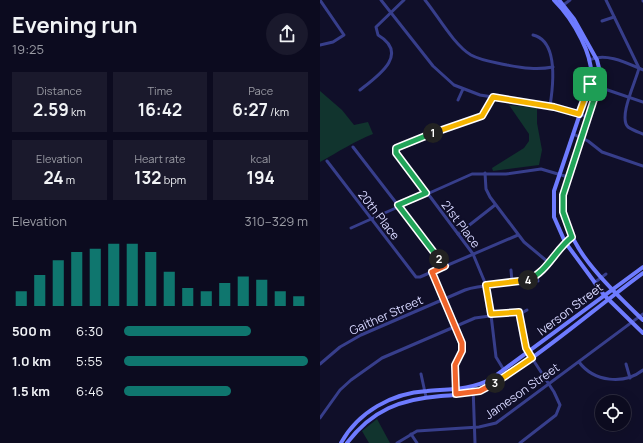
<!DOCTYPE html>
<html lang="en">
<head>
<meta charset="utf-8">
<style>
	:root { --surface:#0c0b1f; --page:#1a192c; --text:#f1f3f6; --muted:#9a9ba4; --line:#2c2b3d; --accent:#0f766e }
	body { margin:0; font-family:Manrope,sans-serif; background:var(--page); color:var(--text); height:100vh; display:flex; flex-direction:column; font-size:15px; white-space:nowrap }
	* { box-sizing:border-box; margin:0 }
	p { font-size:13px; color:var(--muted) }
	.icon { flex:none; width:22px; height:22px; fill:none; stroke:currentColor; stroke-width:2; stroke-linecap:round; stroke-linejoin:round }
	.map { position:relative; flex:1; overflow:hidden }
	.sheet { display:flex; flex-direction:column; background:var(--surface); width:320px }
	.sheet>* { flex:none }
	.buttons { position:absolute; left:275px; top:395px; display:grid; gap:8px }
	.buttons a { display:grid; place-items:center; width:36px; height:36px; border-radius:50%; background:var(--surface); box-shadow:0 4px 16px #0002,0 0 0 1px var(--line); font-size:20px }
	.pin { position:absolute; display:grid; place-items:center; width:34px; height:34px; color:#fff; margin:-17px; border-radius:8px; box-shadow:0 2px 6px #0006 }
	.km { position:absolute; width:20px; height:20px; margin:-10px; border-radius:50%; background:#222; color:#fff; font-size:11px; line-height:20px; text-align:center }
	.round { display:grid; place-items:center; flex:none; width:42px; height:42px; border-radius:21px; background:var(--page) }
	.summary { display:flex; align-items:center; justify-content:space-between; height:68px; padding:0 12px }
	h1 { font-size:22px; font-weight:700; line-height:30px }
	.stats { display:grid; grid-template-columns:repeat(3,1fr); gap:6px; height:68px; padding:4px 12px }
	.stats div { display:grid; align-content:center; border-radius:0px; background:var(--page); text-align:center }
	.stats b { font-size:17px; font-weight:700 }
	.stats small { font-size:11px; font-weight:400 }
	.stats p { font-size:11px }
	.chart { height:112px; padding:8px 12px }
	.chart p { display:flex; justify-content:space-between }
	.chart svg { width:100%; height:72px; margin-top:4px; stroke:var(--accent); stroke-width:6 }
	ul { padding:0 12px; list-style:none; font-size:13px }
	li { display:grid; grid-template-columns:64px 48px 1fr; align-items:center; height:30px }
	li i { height:10px; border-radius:5px; background:var(--accent) }
	main { display:flex; flex:1; min-height:0 }
	.map>svg:first-child { display:block }
</style>
</head>
<body>
<main>
<section class="sheet">
<div class="summary"><div><h1>Evening run</h1><p>19:25</p></div><a class="round"><svg class="icon" aria-label="share" viewBox="0 0 24 24"><path d="M12 15V3M7 8l5-5 5 5M5 13v7h14v-7"/></svg></a></div>
<div class="stats">
<div><p>Distance</p><b>2.59<small> km</small></b></div>
<div><p>Time</p><b>16:42</b></div>
<div><p>Pace</p><b>6:27<small> /km</small></b></div>
</div>
<div class="stats">
<div><p>Elevation</p><b>24<small> m</small></b></div>
<div><p>Heart rate</p><b>132<small> bpm</small></b></div>
<div><p>kcal</p><b>194</b></div>
</div>
<div class="chart"><p><span>Elevation</span>310–329 m</p>
<svg viewBox="0 0 160 44" preserveAspectRatio="none"><path d="M5 44V35M15 44V25M25 44V16M35 44V11M45 44V9M55 44V6M65 44V6M75 44V11M85 44V23M95 44V33M105 44V35M115 44V30M125 44V26M135 44V28M145 44V35M155 44V38"/></svg>
</div>
<ul>
<li><b>500 m</b>6:30<i style="width:69%"></i></li>
<li><b>1.0 km</b>5:55<i style="width:100%"></i></li>
<li><b>1.5 km</b>6:46<i style="width:58%"></i></li>
</ul>
</section>
<div class="map">
<svg width="323" height="443" viewBox="0 0 323 443">
	<rect width="100%" height="100%" fill="#100f29"/>
	<g fill="#11342e">
		<path d="M0 91 22 110 34 125 48 122 53 134C35 141 18 152 0 162Z"/>
		<polygon points="189,105 217,108 217,123 222,150 219,165 173,171 172,168 204,148 209,141 209,134"/>
		<polygon points="57,419 70,443 49,443 42,431"/>
	</g>
	<g fill="none" stroke-linecap="round" stroke-linejoin="round">
		<g stroke="#373e8b" stroke-width="3">
			<polyline points="61,0 113,66 134,85 160,95 234,107 268,117"/>
			<path d="M105 0C118 16 134 45 151 55 162 61 174 62 187 65 203 68 217 70 233 67"/>
			<path d="M286 0 319 68C316 81 298 117 308 127 312 130 318 132 323 134"/>
			<polyline points="323,0 323,1"/>
			<polyline points="242,6 250,0"/>
			<polyline points="282,21 294,17"/>
			<path d="M213 35C239 41 233 87 230 106"/>
			<polyline points="0,45 13,42 24,35 0,0"/>
			<path d="M269 60C286 52 307 63 323 70"/>
			<polyline points="270,84 323,102"/>
			<path d="M40 90C58 76 90 54 58 35L56 27 84 0"/>
			<polyline points="173,97 166,111 159,118 106,135 77,147 76,151 153,254 166,285 169,298 176,357 187,375"/>
			<polyline points="138,100 143,89"/>
			<polyline points="253,134 268,141 282,152 323,166"/>
			<polyline points="33,147 125,266"/>
			<polyline points="7,161 96,277 100,277 198,235"/>
			<polyline points="165,173 166,189 170,197 204,242 228,262"/>
			<polyline points="31,228 152,174 186,174 221,169 248,177"/>
			<polyline points="138,234 175,205"/>
			<polyline points="191,270 192,282"/>
			<polyline points="112,272 141,339 142,351 135,365 136,395"/>
			<polyline points="216,275 218,281"/>
			<polyline points="274,283 286,274"/>
			<polyline points="200,314 207,310"/>
			<path d="M259 362C274 382 304 385 323 370"/>
			<path d="M0 364 20 347 41 335 145 290C164 283 196 286 211 278 228 269 237 248 252 237"/>
			<polyline points="306,364 310,378"/>
			<polyline points="101,374 106,397"/>
			<polyline points="153,386 155,443"/>
			<polyline points="0,418 20,390 31,380 62,358 155,318 199,312 208,352 234,392 240,405 236,415 200,443"/>
			<polyline points="91,434 97,443"/>
			<polyline points="77,443 97,431 159,427 176,423 323,314"/>
		</g>
		<g stroke="#6e7bff" stroke-width="4">
			<path d="M234 0C252 18 277 58 270 84L234 191V217L245 242 284 295 323 333"/>
			<path d="M239 0 254 19 277 60 280 72 279 87 244 190C235 240 291 289 323 320"/>
			<path d="M21 443C38 412 72 393 107 391 129 389 151 390 171 379L323 267"/>
			<path d="M27 443C52 410 81 399 121 396 134 395 148 395 160 391 175 385 188 374 202 365 244 336 282 303 323 273"/>
		</g>
	</g>
	<g fill="none" stroke-linecap="round" stroke-linejoin="round">
		<defs>
			<polyline id="split-1" points="113,133 162,116 173,97 234,107 259,114 270,84"/>
			<polyline id="split-2" points="113,133 76,148 76,153 106,193 78,205 119,259"/>
			<polyline id="split-3" points="119,259 125,266 112,272 142,343 142,351 135,365 136,394 160,391 175,383"/>
			<polyline id="split-4" points="175,383 212,358 206,348 199,312 171,314 166,285 208,280"/>
			<path id="split-5" d="M208 280C227 272 236 249 252 237L243 212V195L278 87 270 84"/>
		</defs>
		<use href="#split-1" stroke="#fff" stroke-width="8"/>
		<use href="#split-2" stroke="#fff" stroke-width="8"/>
		<use href="#split-3" stroke="#fff" stroke-width="8"/>
		<use href="#split-4" stroke="#fff" stroke-width="8"/>
		<use href="#split-5" stroke="#fff" stroke-width="8"/>
		<use href="#split-1" stroke="#f5b400" stroke-width="5"/>
		<use href="#split-2" stroke="#22a559" stroke-width="5"/>
		<use href="#split-3" stroke="#f0652b" stroke-width="5"/>
		<use href="#split-4" stroke="#f5b400" stroke-width="5"/>
		<use href="#split-5" stroke="#22a559" stroke-width="5"/>
	</g>
	<g text-anchor="middle" dominant-baseline="central" stroke-width="3.5" stroke-linejoin="round" paint-order="stroke">
		<g font-size="12" fill="#d7d7ff" stroke="#100f29">
			<text transform="translate(59 215) rotate(52)">20th Place</text>
			<text transform="translate(141 224) rotate(53)">21st Place</text>
			<text transform="translate(250 309) rotate(-37)">Iverson Street</text>
			<text transform="translate(66 315) rotate(-24)">Gaither Street</text>
			<text transform="translate(202 391) rotate(-35)">Jameson Street</text>
		</g>
	</g>
</svg>
<div class="buttons">
<a><svg class="icon" aria-label="locate" viewBox="0 0 24 24"><circle cx="12" cy="12" r="6"/><path d="M12 2v4M12 18v4M2 12h4M18 12h4"/></svg></a>
</div>
<div class="pin" style="left:270px;top:84px;background:#1e9e55"><svg class="icon" aria-label="arrive" viewBox="0 0 24 24"><path d="M6 21V4h12l-3 4 3 4H6"/></svg></div>
<b class="km" style="left:113px;top:133px">1</b>
<b class="km" style="left:119px;top:259px">2</b>
<b class="km" style="left:175px;top:383px">3</b>
<b class="km" style="left:208px;top:280px">4</b>
</div>
</main>
</body>
</html>
